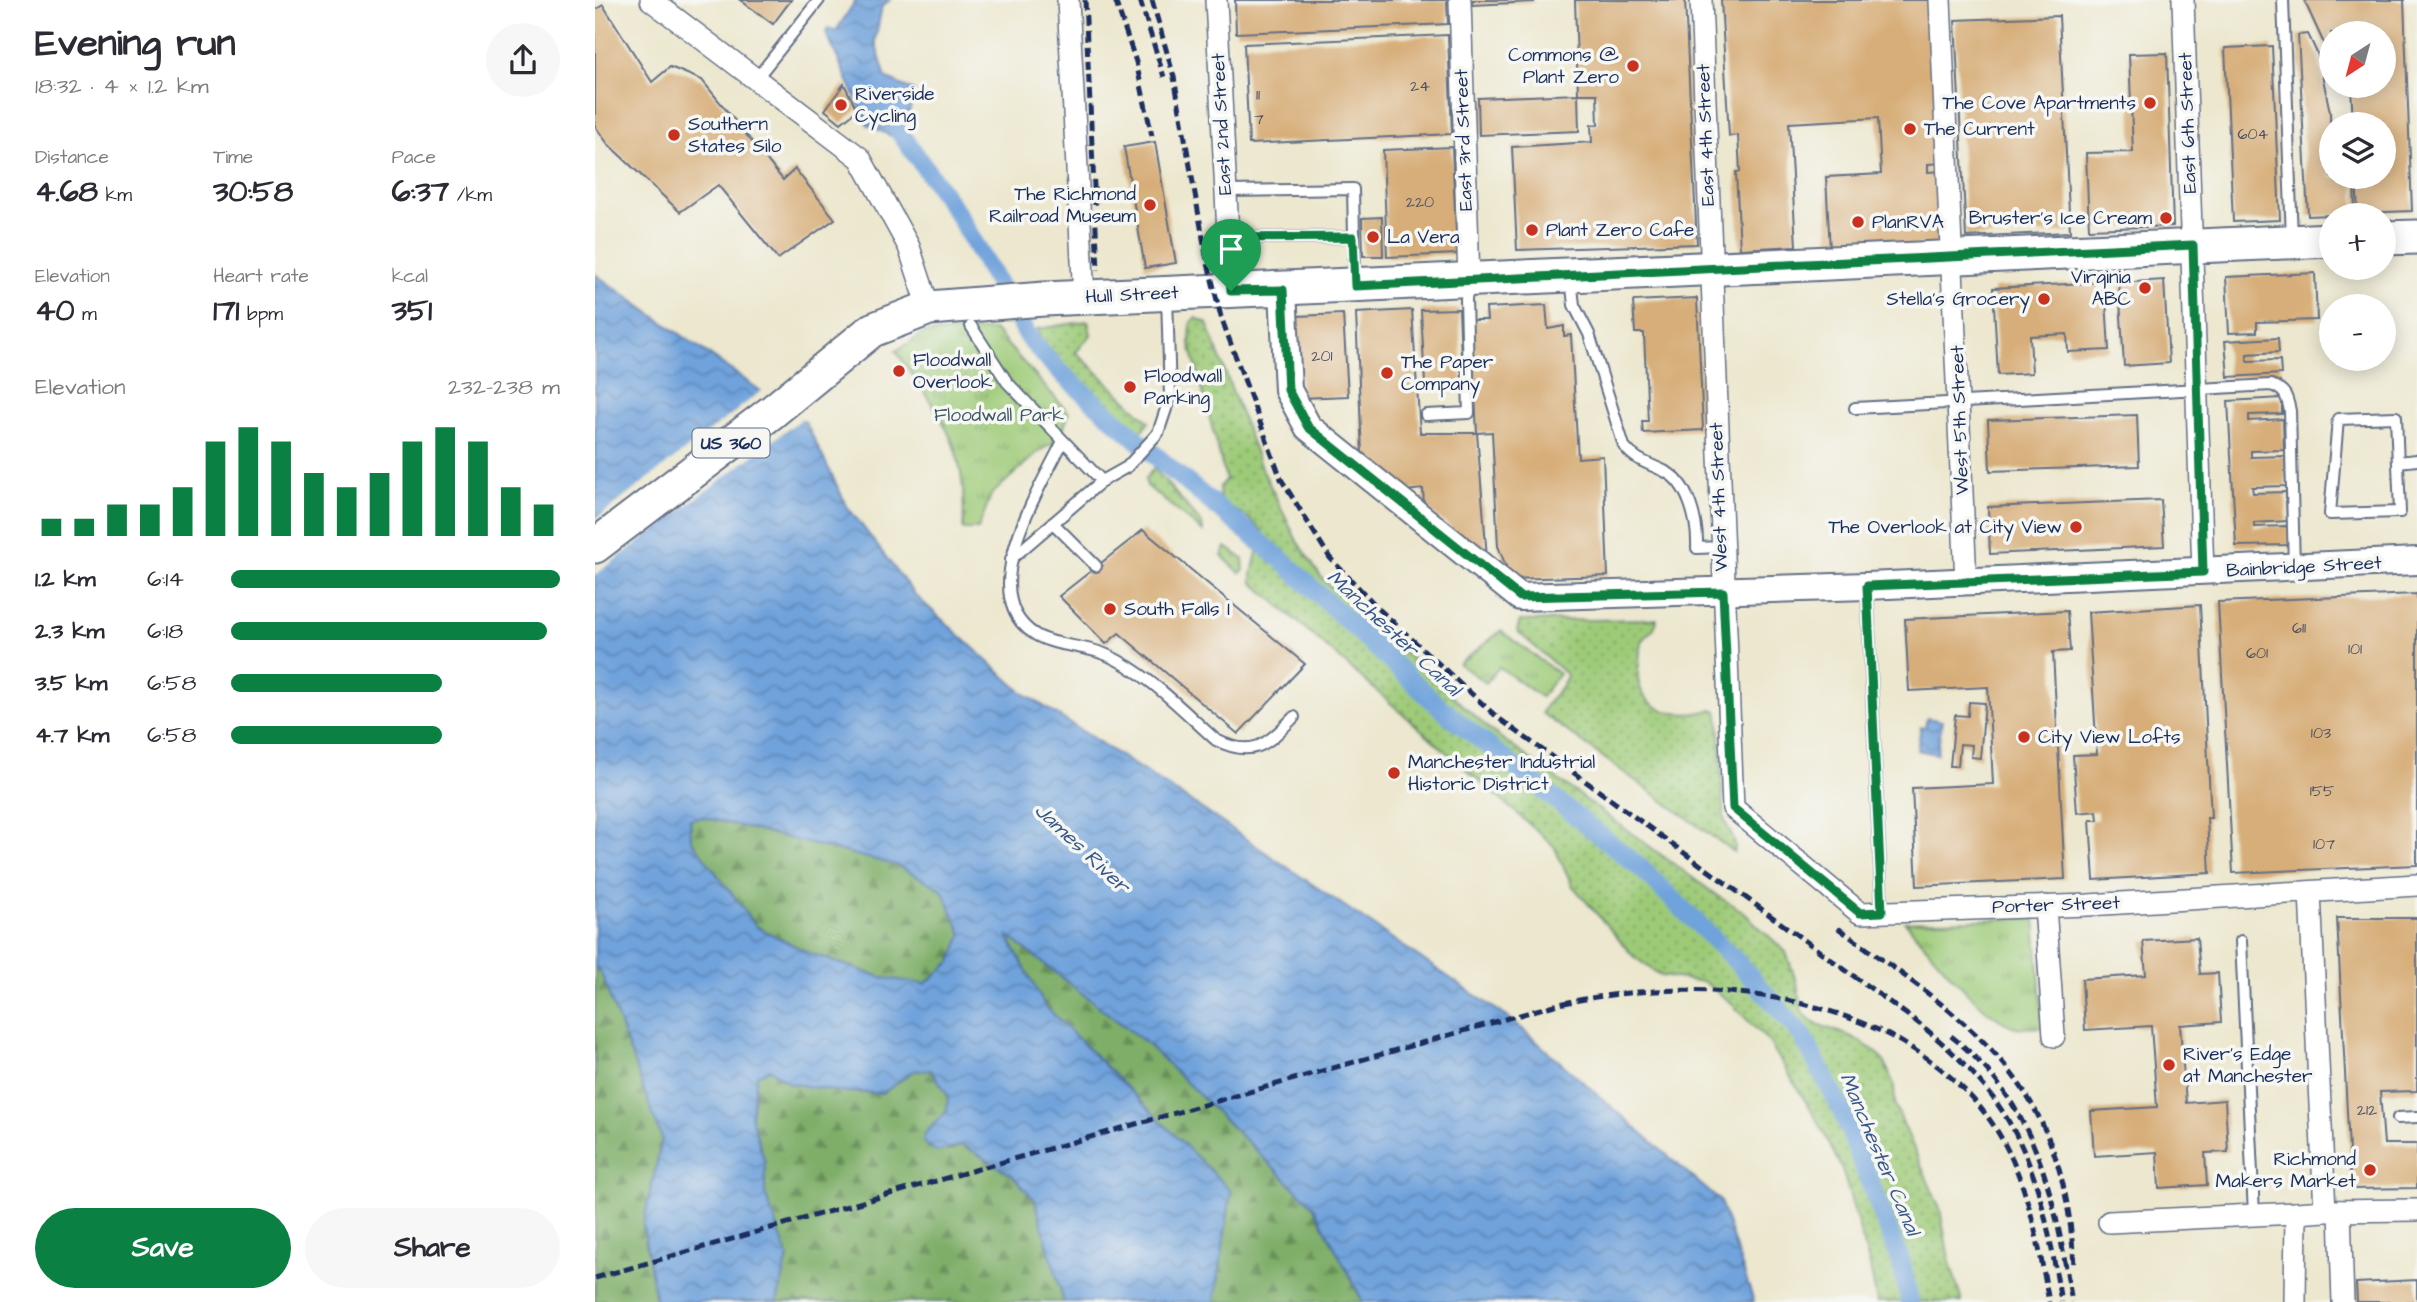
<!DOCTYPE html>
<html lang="en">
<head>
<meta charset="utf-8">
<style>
	:root { --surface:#fff; --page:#f7f7f7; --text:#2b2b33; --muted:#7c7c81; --accent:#0b8043 }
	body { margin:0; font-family:"Architects Daughter",sans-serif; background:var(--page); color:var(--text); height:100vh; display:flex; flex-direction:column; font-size:26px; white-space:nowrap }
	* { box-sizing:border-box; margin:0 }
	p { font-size:23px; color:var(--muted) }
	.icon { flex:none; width:38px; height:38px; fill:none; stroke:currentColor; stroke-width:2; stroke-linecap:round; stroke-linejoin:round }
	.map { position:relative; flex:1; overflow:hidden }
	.side { display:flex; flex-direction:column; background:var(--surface); width:595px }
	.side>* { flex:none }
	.needle { width:46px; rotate:216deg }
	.tools { position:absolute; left:1724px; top:21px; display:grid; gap:14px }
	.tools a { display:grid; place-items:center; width:77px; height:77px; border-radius:50%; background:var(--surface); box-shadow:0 4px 18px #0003; font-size:35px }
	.pin { position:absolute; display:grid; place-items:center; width:60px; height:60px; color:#fff; margin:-72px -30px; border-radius:50% 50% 50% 0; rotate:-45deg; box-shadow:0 0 7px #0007 }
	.pin .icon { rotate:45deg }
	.round { display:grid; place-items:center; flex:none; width:74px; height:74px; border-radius:37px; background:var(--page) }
	.head { display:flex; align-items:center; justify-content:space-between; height:119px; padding:0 35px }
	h1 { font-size:38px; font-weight:700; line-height:52px }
	.figures { display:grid; grid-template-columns:repeat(3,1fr); gap:10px; height:119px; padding:7px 35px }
	.figures div { display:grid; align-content:center }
	.figures b { font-size:30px; font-weight:700 }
	.figures small { font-size:19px; font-weight:400 }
	.figures p { font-size:19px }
	.chart { height:196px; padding:14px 35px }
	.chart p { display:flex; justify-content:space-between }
	.chart svg { width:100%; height:126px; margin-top:7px; stroke:var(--accent); stroke-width:6 }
	.primary-button { display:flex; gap:14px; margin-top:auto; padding:14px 35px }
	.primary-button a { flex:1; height:80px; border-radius:42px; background:var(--accent); color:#fff; font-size:28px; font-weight:700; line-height:80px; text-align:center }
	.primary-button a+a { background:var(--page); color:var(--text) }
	ul { padding:0 35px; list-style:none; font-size:23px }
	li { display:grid; grid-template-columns:112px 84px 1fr; align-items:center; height:52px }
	li i { height:18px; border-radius:9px; background:var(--accent) }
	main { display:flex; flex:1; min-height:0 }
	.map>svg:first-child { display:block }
</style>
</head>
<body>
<main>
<section class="side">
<div class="head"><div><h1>Evening run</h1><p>18:32 · 4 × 1.2 km</p></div><a class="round"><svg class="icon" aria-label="share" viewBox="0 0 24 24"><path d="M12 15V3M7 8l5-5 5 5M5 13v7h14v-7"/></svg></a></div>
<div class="figures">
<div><p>Distance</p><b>4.68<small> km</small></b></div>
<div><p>Time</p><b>30:58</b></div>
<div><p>Pace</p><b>6:37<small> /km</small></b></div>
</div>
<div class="figures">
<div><p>Elevation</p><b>40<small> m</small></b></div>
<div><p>Heart rate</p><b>171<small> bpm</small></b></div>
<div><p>kcal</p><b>351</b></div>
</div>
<div class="chart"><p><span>Elevation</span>232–238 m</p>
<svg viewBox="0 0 160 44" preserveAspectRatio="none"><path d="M5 44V38M15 44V38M25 44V33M35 44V33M45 44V27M55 44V11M65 44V6M75 44V11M85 44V22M95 44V27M105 44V22M115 44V11M125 44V6M135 44V11M145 44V27M155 44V33"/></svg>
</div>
<ul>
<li><b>1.2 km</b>6:14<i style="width:100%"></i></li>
<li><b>2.3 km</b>6:18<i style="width:96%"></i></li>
<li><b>3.5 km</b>6:58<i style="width:64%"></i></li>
<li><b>4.7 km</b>6:58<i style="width:64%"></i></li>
</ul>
<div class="primary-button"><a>Save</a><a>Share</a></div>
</section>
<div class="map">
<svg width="1822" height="1302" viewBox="0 0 1822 1302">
	<defs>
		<pattern id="grass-dots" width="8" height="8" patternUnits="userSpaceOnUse" patternTransform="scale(1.75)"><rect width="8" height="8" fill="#9dca77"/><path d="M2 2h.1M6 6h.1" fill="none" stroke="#7fa465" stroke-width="1.8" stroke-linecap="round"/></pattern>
		<pattern id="forest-firs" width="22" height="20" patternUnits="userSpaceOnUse" patternTransform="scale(1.75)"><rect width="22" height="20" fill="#7eae68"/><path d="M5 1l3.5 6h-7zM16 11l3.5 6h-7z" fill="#668e59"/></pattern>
		<pattern id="park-tufts" width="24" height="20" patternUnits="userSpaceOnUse" patternTransform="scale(1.75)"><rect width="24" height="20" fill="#9dca77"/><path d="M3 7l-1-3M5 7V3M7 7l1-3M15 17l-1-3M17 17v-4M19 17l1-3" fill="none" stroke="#7fa465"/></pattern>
		<pattern id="water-waves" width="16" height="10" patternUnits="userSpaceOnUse" patternTransform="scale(1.75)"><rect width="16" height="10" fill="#6fa2db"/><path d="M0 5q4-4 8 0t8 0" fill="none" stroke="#5a84b5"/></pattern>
	</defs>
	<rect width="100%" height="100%" fill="#f6f6f2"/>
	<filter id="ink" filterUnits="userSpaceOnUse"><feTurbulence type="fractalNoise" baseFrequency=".0143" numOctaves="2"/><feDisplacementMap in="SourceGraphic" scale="14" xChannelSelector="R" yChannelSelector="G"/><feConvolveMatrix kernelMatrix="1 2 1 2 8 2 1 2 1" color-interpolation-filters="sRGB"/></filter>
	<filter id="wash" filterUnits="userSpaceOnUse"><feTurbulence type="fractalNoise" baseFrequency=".00686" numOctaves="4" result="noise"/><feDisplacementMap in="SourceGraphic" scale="28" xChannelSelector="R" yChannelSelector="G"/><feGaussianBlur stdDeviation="1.57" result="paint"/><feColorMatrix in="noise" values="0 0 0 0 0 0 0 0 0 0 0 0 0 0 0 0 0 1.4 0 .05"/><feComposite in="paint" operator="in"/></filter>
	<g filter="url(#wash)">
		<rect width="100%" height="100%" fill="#ece7ce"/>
		<g fill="url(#grass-dots)" stroke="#5c7c6a" stroke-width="2">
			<polygon points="601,318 612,323 665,465 702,541 726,577 895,730 1124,897 1146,910 1191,952 1202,984 1207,1012 1219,1023 1257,1037 1280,1051 1290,1063 1299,1086 1300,1105 1345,1209 1354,1259 1367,1302 1282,1302 1275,1266 1247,1169 1222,1120 1174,1042 1133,1000 1109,982 1066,976 1038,956 977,885 959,846 657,582 657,573 667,531 651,516 625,503 624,487 631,480 595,344 596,322"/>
			<path d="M493 321 496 335 481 352 554 422 543 436C526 421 512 404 496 389 471 366 453 365 442 329Z"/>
			<polygon points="559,468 607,524 608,532 552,486 550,479"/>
			<polygon points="631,547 648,559 649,570 645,573 627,556"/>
			<path d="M1062 619C1061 631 1052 632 1047 641 1044 647 1045 657 1044 663 1035 709 1082 722 1118 709L1122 711C1129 745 1125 781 1129 816 1130 829 1144 840 1139 852L947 713C952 698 968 691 972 675L922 631 925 621Z"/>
		</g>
		<g fill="url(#forest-firs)" stroke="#4c6e63" stroke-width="2">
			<polygon points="107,817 301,865 347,889 367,934 356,962 330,984 289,978 214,953 162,927 96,840 95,818"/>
			<polygon points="411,934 551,1043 719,1207 768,1302 620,1302 636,1191 450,1006"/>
			<polygon points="0,966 6,973 67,1139 48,1225 61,1302 0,1302"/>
			<polygon points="175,1069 193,1083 248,1092 288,1093 319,1071 336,1070 353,1095 353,1151 367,1145 417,1175 440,1200 469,1302 182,1302 193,1257 170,1193 170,1163 156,1116 162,1075"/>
		</g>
		<g fill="url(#park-tufts)" stroke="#5c7c6a" stroke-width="2">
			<path d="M399 330 474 413 465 438 443 452 396 495 383 529H368C374 443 345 417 301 351L329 333Z"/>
			<polygon points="906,631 964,674 946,697 904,667 891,683 864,664"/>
			<path d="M1440 918 1448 1027C1440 1027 1429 1029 1421 1027 1386 1018 1334 949 1310 922Z"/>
		</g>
		<g fill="url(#water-waves)" stroke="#45689c" stroke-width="2" fill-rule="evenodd">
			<polygon points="261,0 295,0 287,6 280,41 291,78 319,91 310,132 296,136 273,125 231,33 233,28 241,31"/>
			<path d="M0 274 211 423 252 506 320 595 427 692 607 809 918 1021 1125 1201 1159 1302H768L719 1207 551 1043 412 935 450 1006 636 1191 620 1302H469L440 1200 417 1175 368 1145 342 1152 328 1142 330 1133 352 1111 353 1095 336 1070 318 1071 288 1093 248 1092 193 1083 175 1069 162 1075 156 1116 170 1163V1193L193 1257 182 1302H61L48 1225 67 1139 6 973 0 966ZM108 817 301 865 347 889 367 934 356 962 330 984 289 978 214 953 162 927 96 840 95 819Z"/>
			<polygon points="1332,718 1347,721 1342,754 1322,750 1326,727 1330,727"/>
		</g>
		<polygon fill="#ece7ce" points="169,389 209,417 0,575 0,520"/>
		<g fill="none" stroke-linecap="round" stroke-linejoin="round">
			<polyline stroke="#6fa2db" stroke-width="19" points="291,113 362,213 435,340 466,373 578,471 687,560 847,709 1047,869 1145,965 1207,1035 1247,1111 1306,1262 1315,1302"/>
		</g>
		<g id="blocks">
			<g fill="#d7ae79">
				<polygon points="145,0 196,0 178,24"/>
				<polygon points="640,0 852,0 853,24 641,33"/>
				<polygon points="877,0 939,0 939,2 877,5"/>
				<polygon points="980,0 1090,0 1102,244 922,250 917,147 997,142 996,125 1003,125 1002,94 983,94"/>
				<polygon points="1126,0 1340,0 1349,163 1333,164 1333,172 1349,171 1353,244 1235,250 1231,177 1286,174 1283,118 1194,123 1201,246 1145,249 1141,172 1145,172 1143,135 1134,136"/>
				<polygon points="1709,0 1809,0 1817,211 1763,213 1761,177 1788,177 1788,124 1758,124 1756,86 1788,86 1788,33 1736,33 1736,59"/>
				<polygon points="8,5 57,82 75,67 107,80 188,180 200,169 240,219 183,259 123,185 85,212 13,144 0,126 0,10"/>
				<polygon points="1464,16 1475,232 1371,237 1360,20"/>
				<polygon points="1713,34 1723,55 1735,112 1736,177 1759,177 1760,214 1713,216 1703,35"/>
				<polygon points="853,35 857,134 654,144 649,44"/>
				<polygon points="1677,46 1685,220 1638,222 1630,48"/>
				<polygon points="1572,53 1578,226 1494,229 1491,153 1538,152 1534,54"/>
				<polygon points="249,84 262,110 246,123 230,110"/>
				<polygon points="983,94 984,131 884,135 883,98"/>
				<polygon points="560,142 581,263 550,268 529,147"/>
				<polygon points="857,147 862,254 792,257 788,150"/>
				<polygon points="787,217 788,256 768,256 767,218"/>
				<polygon points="1720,273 1722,320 1662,322 1662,332 1634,333 1631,277"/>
				<polygon points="1569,280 1574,363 1529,366 1524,283"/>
				<polygon points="1510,282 1514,350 1473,352 1472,334 1435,336 1437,373 1403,375 1398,288"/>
				<polygon points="1102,298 1108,430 1048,433 1047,421 1053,421 1049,333 1040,333 1038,301"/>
				<polygon points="951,305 953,329 969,326 969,336 976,335 983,458 1008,456 1013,576 916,579 903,546 897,432 882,433 892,558 829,506 828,489 810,491 767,454 761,313 817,310 825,433 882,433 876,320 892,320 891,308"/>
				<polygon points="864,309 867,382 830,384 826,310"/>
				<polygon points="748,314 753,396 706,398 702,316"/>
				<polygon points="1683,338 1684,352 1652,354 1652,361 1685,360 1686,374 1633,377 1630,341"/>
				<polygon points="1687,398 1687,414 1654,415 1654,421 1688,419 1689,450 1656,451 1656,457 1690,456 1691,486 1657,487 1658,493 1691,492 1692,521 1659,523 1659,527 1694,526 1695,545 1641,546 1633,401"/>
				<polygon points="1542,415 1544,466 1395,471 1393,420"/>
				<polygon points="1566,500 1569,546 1395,554 1393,507"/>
				<polygon points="548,530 710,664 643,734 524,633 511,644 464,596"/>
				<polygon points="1822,594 1822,865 1638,873 1623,602"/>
				<polygon points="1605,605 1616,818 1612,818 1615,873 1499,880 1495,820 1503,820 1502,811 1482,813 1478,755 1502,754 1493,612"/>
				<polygon points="1472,611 1475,651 1458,652 1470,879 1322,886 1317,788 1398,784 1393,687 1314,691 1310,619"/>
				<polygon points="1374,702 1390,703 1385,758 1376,757 1377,745 1365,744 1363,766 1355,766 1360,715 1373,716"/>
				<polygon points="1742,918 1822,918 1822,1091 1785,1092 1789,1144 1822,1144 1822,1188 1756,1189"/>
				<polygon points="1602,938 1605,974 1623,973 1626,1022 1585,1025 1591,1103 1630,1100 1633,1152 1610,1153 1612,1185 1564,1188 1562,1152 1499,1156 1496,1111 1562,1107 1556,1026 1490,1030 1487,979 1551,975 1548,941"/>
				<polygon points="1822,1280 1822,1302 1762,1302 1761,1283"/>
			</g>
		</g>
	</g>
	<g filter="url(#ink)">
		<use href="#blocks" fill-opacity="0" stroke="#646f85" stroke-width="2"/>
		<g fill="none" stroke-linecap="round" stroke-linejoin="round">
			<defs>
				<g id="service">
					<polyline points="1688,0 1697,239"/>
					<polyline points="161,79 224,0"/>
					<polyline points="631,191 758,189 760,282"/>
					<polyline points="633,238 758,237"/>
					<path d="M976 279 979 305 994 334 1029 446C1041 461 1051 462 1069 471 1094 482 1103 523 1102 548L1126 547"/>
					<polyline points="376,326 412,382 507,481"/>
					<path d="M1260 408 1676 385C1691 390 1692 397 1695 411L1699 567"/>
					<polyline points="831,415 874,413 871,299 873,285"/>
					<polygon points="1801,417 1805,512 1735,514 1743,419"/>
					<path d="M468 441C446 487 376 596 441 635 462 647 490 645 512 655 554 674 587 710 621 740 659 759 672 744 699 717"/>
					<polyline points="1803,462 1822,460"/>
					<polyline points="458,523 501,566"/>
					<polyline points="416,559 507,481 532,467 563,433 575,397 572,296"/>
					<polyline points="1272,586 1287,912"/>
					<polyline points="1646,941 1659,1215"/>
					<polyline points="1803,1118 1822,1117"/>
				</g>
				<g id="minor">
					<polyline points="56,0 265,158 314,247 334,308"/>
					<polyline points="473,0 489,298"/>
					<polyline points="621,0 636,291"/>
					<polyline points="865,0 874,281"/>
					<polyline points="1106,0 1138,808 1265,913 1493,905 1822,885"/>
					<polyline points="1345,0 1371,582"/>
					<polyline points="1588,0 1608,572"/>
					<polyline points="1450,906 1459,1036"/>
					<polyline points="1730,1211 1822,1210"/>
					<polyline points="1745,1211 1748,1302"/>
					<polyline points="1514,1222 1701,1213"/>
					<polyline points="1700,1302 1701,1213 1730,1211 1715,892"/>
				</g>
				<polyline id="tertiary" points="688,290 693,390 713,427 925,597 1272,586 1822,561"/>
				<g id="primary">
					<polyline points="1788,238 1822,237"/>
					<polyline points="0,546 177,412 277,330 334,308 449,299 1736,240"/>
				</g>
			</defs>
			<use href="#service" stroke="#646f85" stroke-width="14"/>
			<use href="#minor" stroke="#646f85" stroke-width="24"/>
			<use href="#tertiary" stroke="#646f85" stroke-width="30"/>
			<use href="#primary" stroke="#646f85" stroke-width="37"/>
			<use href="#service" stroke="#fff" stroke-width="10"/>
			<use href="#minor" stroke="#fff" stroke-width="21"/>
			<use href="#tertiary" stroke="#fff" stroke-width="26"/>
			<use href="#primary" stroke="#fff" stroke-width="33"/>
			<g stroke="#1b2f5e" stroke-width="5" stroke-dasharray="10 5" stroke-linecap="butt">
				<polyline points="490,0 503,270"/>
				<polyline points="520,0 541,62 557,136"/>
				<polyline points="545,0 569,77"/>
				<path d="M557 0 579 77 611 255 626 317 686 479 735 558 785 610 902 717 1322 1022C1429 1107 1445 1173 1466 1302"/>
				<path d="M1243 928C1382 1028 1469 1080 1479 1266"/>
				<path d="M1356 1036C1444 1106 1459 1197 1477 1302"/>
				<path d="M0 1278 956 1006C1101 971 1295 989 1392 1116 1431 1168 1443 1240 1454 1302"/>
			</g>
		</g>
	</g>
	<g fill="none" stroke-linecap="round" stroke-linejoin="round" filter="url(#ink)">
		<defs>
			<polygon id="route" points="758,237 760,286 1598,245 1608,572 1272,586 1287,912 1265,913 1138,808 1128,592 925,597 713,427 693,390 688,290 636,291 633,238"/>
		</defs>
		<use href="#route" stroke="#fff" stroke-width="14"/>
		<use href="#route" stroke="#0b8043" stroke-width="9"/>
	</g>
	<g fill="#c8321e" stroke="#f6f6f2" stroke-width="2.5">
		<circle cx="1038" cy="66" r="7"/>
		<circle cx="1555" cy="103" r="7"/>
		<circle cx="246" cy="105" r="7"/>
		<circle cx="1315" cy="129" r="7"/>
		<circle cx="79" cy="135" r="7"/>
		<circle cx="555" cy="205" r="7"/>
		<circle cx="1571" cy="218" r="7"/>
		<circle cx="1263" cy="222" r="7"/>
		<circle cx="937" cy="230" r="7"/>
		<circle cx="778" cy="237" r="7"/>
		<circle cx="1550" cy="288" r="7"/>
		<circle cx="1449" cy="299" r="7"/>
		<circle cx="304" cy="371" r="7"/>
		<circle cx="792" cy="373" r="7"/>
		<circle cx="535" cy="387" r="7"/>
		<circle cx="1481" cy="527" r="7"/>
		<circle cx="515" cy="609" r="7"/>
		<circle cx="1429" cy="737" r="7"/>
		<circle cx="799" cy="773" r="7"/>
		<circle cx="1574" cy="1065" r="7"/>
		<circle cx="1775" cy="1170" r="7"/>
	</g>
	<g text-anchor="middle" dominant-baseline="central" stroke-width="7" stroke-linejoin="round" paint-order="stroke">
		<g font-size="16" fill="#4a4f65">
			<text x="825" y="86">24</text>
			<text x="663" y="95">11</text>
			<text x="664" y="119">7</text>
			<text x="1658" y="134">604</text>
			<text x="825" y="202">220</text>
			<text x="727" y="356">201</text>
			<text x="1704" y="628">611</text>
			<text x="1760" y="649">101</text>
			<text x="1662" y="653">601</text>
			<text x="1726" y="733">103</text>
			<text x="1727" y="791">155</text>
			<text x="1729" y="844">107</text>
			<text x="1772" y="1110">212</text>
		</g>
		<rect fill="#f6f6f2" stroke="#5d6b8a" stroke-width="2" x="97.5" y="428.5" width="77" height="29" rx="5"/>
		<g font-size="18" font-weight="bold" fill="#1b2f5e">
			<text x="136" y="443">US 360</text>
		</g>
		<g font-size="19" fill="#1b2f5e" stroke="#f6f6f2" text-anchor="start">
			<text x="1024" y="55" text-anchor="end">Commons @<tspan x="1024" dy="22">Plant Zero</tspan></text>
			<text x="260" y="94">Riverside<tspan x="260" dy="22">Cycling</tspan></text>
			<text x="1541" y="103" text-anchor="end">The Cove Apartments</text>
			<text x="93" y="124">Southern<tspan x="93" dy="22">States Silo</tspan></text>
			<text x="1329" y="129">The Current</text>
			<text x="541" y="194" text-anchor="end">The Richmond<tspan x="541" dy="22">Railroad Museum</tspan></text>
			<text x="1557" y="218" text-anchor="end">Bruster's Ice Cream</text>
			<text x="1277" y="222">PlanRVA</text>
			<text x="951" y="230">Plant Zero Cafe</text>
			<text x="792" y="237">La Vera</text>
			<text x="1536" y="277" text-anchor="end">Virginia<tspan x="1536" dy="22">ABC</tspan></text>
			<text x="1435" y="299" text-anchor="end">Stella's Grocery</text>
			<text x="318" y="360">Floodwall<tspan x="318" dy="22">Overlook</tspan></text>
			<text x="806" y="362">The Paper<tspan x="806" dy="22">Company</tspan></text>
			<text x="549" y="376">Floodwall<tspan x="549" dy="22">Parking</tspan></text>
			<text x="1467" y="527" text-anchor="end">The Overlook at City View</text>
			<text x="529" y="609">South Falls I</text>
			<text x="1443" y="737">City View Lofts</text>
			<text x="813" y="762">Manchester Industrial<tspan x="813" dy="22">Historic District</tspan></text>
			<text x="1588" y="1054">River's Edge<tspan x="1588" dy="22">at Manchester</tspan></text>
			<text x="1761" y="1159" text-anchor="end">Richmond<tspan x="1761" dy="22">Makers Market</tspan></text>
		</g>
		<g font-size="19" fill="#1b2f5e" stroke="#f6f6f2">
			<text transform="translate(1593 123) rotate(-92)">East 6th Street</text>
			<text transform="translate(627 124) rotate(-93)">East 2nd Street</text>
			<text transform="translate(1111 135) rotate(-92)">East 4th Street</text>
			<text transform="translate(869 140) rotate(-92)">East 3rd Street</text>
			<text transform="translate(537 295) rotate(-3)">Hull Street</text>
			<text transform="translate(1365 420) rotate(-92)">West 5th Street</text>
			<text transform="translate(1124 497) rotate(-92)">West 4th Street</text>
			<text transform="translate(1709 567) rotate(-3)">Bainbridge Street</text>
			<text transform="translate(1461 905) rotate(-2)">Porter Street</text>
		</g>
		<g font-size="19" fill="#3c5664" stroke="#f6f6f2">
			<text x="404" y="415">Floodwall Park</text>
		</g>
		<g font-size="21" font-style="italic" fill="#38578a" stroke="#f6f6f2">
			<text transform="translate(799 633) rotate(43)">Manchester Canal</text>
			<text transform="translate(487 848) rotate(43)">James River</text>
			<text transform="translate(1285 1154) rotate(67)">Manchester Canal</text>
		</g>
	</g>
</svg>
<div class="tools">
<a><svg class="needle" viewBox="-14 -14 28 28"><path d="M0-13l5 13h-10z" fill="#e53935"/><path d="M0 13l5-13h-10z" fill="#7c7c81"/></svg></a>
<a><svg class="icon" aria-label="layers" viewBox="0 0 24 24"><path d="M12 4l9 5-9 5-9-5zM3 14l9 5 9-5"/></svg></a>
<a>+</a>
<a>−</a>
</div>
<div class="pin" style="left:636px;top:291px;background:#1e9e55"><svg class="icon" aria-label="arrive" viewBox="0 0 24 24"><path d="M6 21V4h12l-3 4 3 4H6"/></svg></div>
</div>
</main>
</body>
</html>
